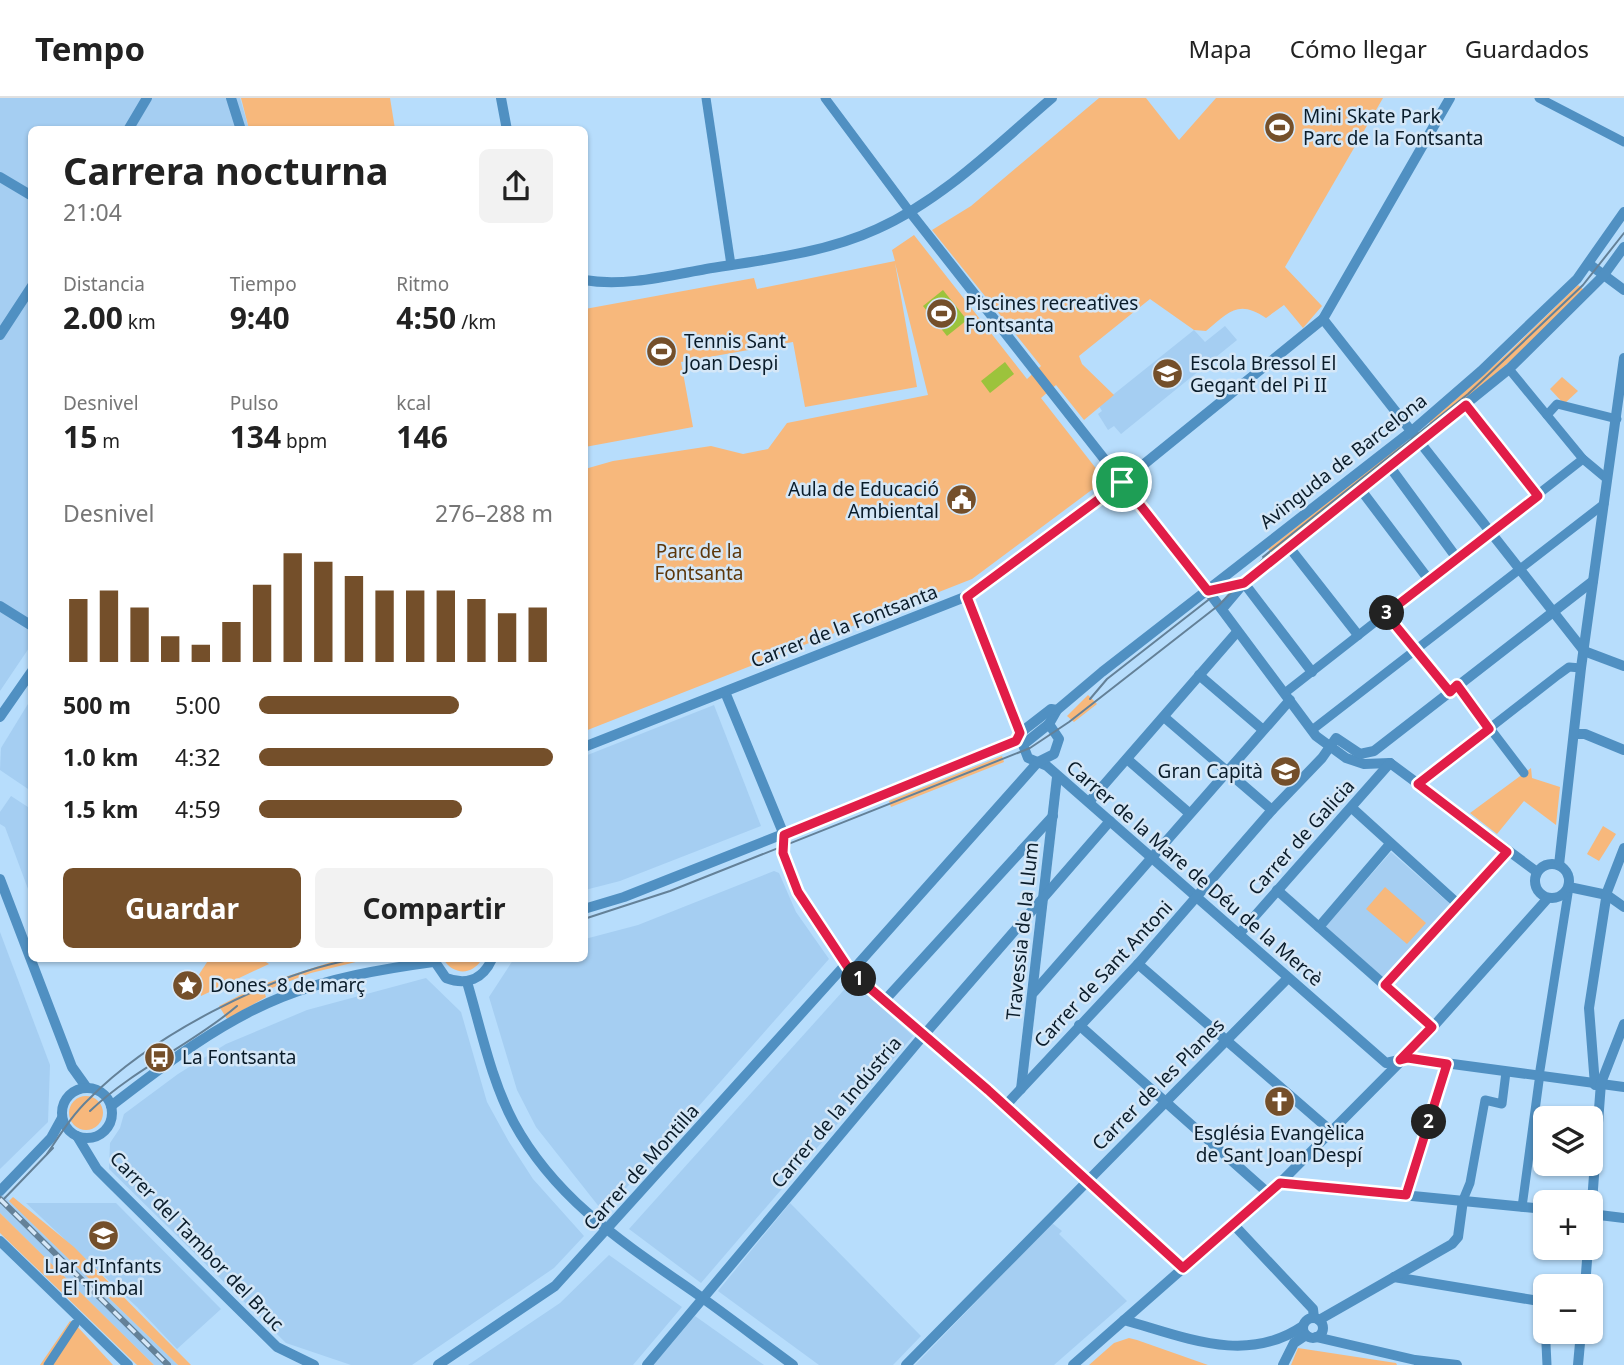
<!DOCTYPE html>
<html lang="es">
<head>
<meta charset="utf-8">
<style>
	:root { --surface:#fff; --page:#f2f2f2; --text:#222; --muted:#767676; --line:#e0e0e0; --accent:#744f2a }
	body { margin:0; font-family:"Noto Sans",sans-serif; background:var(--page); color:var(--text); height:100vh; display:flex; flex-direction:column; font-size:26px; white-space:nowrap }
	* { box-sizing:border-box; margin:0 }
	p { font-size:23px; color:var(--muted) }
	.icon { flex:none; width:38px; height:38px; fill:none; stroke:currentColor; stroke-width:2; stroke-linecap:round; stroke-linejoin:round }
	.map { position:relative; flex:1; overflow:hidden }
	.panel { position:absolute; left:28px; top:28px; width:560px; height:836px; display:flex; flex-direction:column; background:var(--surface); border-radius:10px; box-shadow:0 2px 5px #0004 }
	.panel>* { flex:none }
	.fabs { position:absolute; left:1533px; top:1008px; display:grid; gap:14px }
	.fabs a { display:grid; place-items:center; width:70px; height:70px; border-radius:10px; background:var(--surface); box-shadow:0 2px 5px #0004; font-size:35px }
	.pin { position:absolute; display:grid; place-items:center; width:60px; height:60px; color:#fff; margin:-30px; border:4px solid #fff; border-radius:50%; box-shadow:0 2px 7px #0007 }
	.km { position:absolute; width:35px; height:35px; margin:-18px; border-radius:50%; background:#222; color:#fff; font-size:19px; line-height:35px; text-align:center }
	.round { display:grid; place-items:center; flex:none; width:74px; height:74px; border-radius:10px; background:var(--page) }
	.headline { display:flex; align-items:center; justify-content:space-between; height:119px; padding:0 35px }
	h1 { font-size:38px; font-weight:700; line-height:52px }
	.stats { display:grid; grid-template-columns:repeat(3,1fr); gap:10px; height:119px; padding:7px 35px }
	.stats div { display:grid; align-content:center }
	.stats b { font-size:30px; font-weight:700 }
	.stats small { font-size:19px; font-weight:400 }
	.stats p { font-size:19px }
	.chart { height:196px; padding:14px 35px }
	.chart p { display:flex; justify-content:space-between }
	.chart svg { width:100%; height:126px; margin-top:7px; stroke:var(--accent); stroke-width:6 }
	.primary-button { display:flex; gap:14px; margin-top:auto; padding:14px 35px }
	.primary-button a { flex:1; height:80px; border-radius:10px; background:var(--accent); color:#fff; font-size:28px; font-weight:700; line-height:80px; text-align:center }
	.primary-button a+a { background:var(--page); color:var(--text) }
	ul { padding:0 35px; list-style:none; font-size:23px }
	li { display:grid; grid-template-columns:112px 84px 1fr; align-items:center; height:52px }
	li i { height:18px; border-radius:9px; background:var(--accent) }
	header { display:flex; align-items:center; gap:42px; box-sizing:border-box; height:98px; padding:0 35px; background:var(--surface); border-bottom:2px solid var(--line) }
	header strong { font-size:33px }
	nav { display:flex; gap:38px; margin-inline-start:auto; font-size:24px }
	.map>svg:first-child { display:block }
</style>
</head>
<body>
<header>
<strong>Tempo</strong>
<nav><a>Mapa</a><a>Cómo llegar</a><a>Guardados</a></nav>
</header>
<div class="map">
<svg width="1624" height="1267" viewBox="0 0 1624 1267">
	<rect width="100%" height="100%" fill="#b7ddfc"/>
	<g fill="#a5cef2">
		<polygon points="0,0 240,0 249,31 32,32 31,547 0,593"/>
		<polygon points="1225,228 1237,242 1121,336 1114,328 1108,332 1098,316 1102,313 1099,308 1194,232 1205,244"/>
		<polygon points="31,601 31,693 0,672 1,650"/>
		<polygon points="714,607 761,728 620,783 585,792 585,658"/>
		<polygon points="11,698 31,711 31,799 5,729 0,726 0,714"/>
		<polygon points="1391,754 1451,807 1385,881 1325,829"/>
		<polygon points="774,773 779,775 796,814 829,861 604,1115 536,1029 517,992 489,899 513,862 584,861 585,841 638,827"/>
		<polygon points="0,834 50,967 48,1024 0,1071"/>
		<polygon points="426,880 461,914 487,1004 509,1044 533,1081 584,1138 554,1170 412,1267 351,1267 286,1245 109,1071 110,1045 120,1030 124,1016 178,976 226,946 307,912"/>
		<polygon points="852,883 913,938 701,1185 629,1131"/>
		<polygon points="0,1094 178,1267 154,1267 0,1115"/>
		<polygon points="26,1105 116,1105 221,1211 177,1251 137,1209"/>
		<polygon points="790,1105 921,1238 893,1267 819,1267 718,1193"/>
		<polygon points="1052,1125 1062,1133 1059,1136 1127,1203 1054,1267 915,1267"/>
		<polygon points="609,1157 682,1209 633,1267 468,1267 560,1205"/>
		<polygon points="695,1218 764,1267 653,1267"/>
	</g>
	<g fill="#f7b87c">
		<polygon points="241,0 390,0 395,31 249,31"/>
		<path d="M1099 0H1146L1179 42 1216 0H1383L1285 169 1322 208 1303 230 1284 207 1266 220C1238 201 1229 214 1206 233L1194 232 1150 201 1079 258 1082 266 1114 297 1084 322 1056 287 1041 300 1105 382 972 481 585 633V371L613 363 711 348 743 356 768 351 787 325 928 297 895 165 917 289 805 309 793 244 681 264 693 329 585 349V211L754 180 757 191 895 163 892 152 914 137 1027 281 1041 268 932 132 971 108Z"/>
		<polygon points="1578,187 1584,192 1515,259 1434,329 1429,324 1508,255"/>
		<polygon points="1562,279 1578,293 1564,306 1550,291"/>
		<polygon points="1401,347 1406,353 1273,456 1268,451"/>
		<polygon points="1088,597 1097,606 1074,624 1067,618"/>
		<polygon points="1002,658 1004,664 891,709 889,703"/>
		<polygon points="1531,670 1532,680 1560,689 1556,727 1524,703 1497,736 1470,715"/>
		<polygon points="1603,728 1616,736 1599,763 1587,756"/>
		<polygon points="1385,789 1426,825 1407,846 1366,811"/>
		<polygon points="209,861 261,861 269,866 201,898 198,878"/>
		<polygon points="341,861 368,861 311,875 264,893 266,899 227,921 219,908 260,887"/>
		<path d="M443 861H482C472 878 453 877 443 861Z"/>
		<circle cx="86" cy="1015" r="17"/>
		<polygon points="13,1099 74,1149 191,1267 178,1267 9,1103"/>
		<polygon points="0,1115 154,1267 137,1267 0,1135"/>
		<polygon points="70,1223 75,1226 113,1267 40,1267"/>
		<polygon points="1129,1240 1137,1242 1208,1267 1089,1267 1114,1245"/>
		<polygon points="1298,1250 1396,1265 1397,1267 1291,1267"/>
	</g>
	<g fill="#9cc33c">
		<polygon points="943,192 967,222 947,238 923,208"/>
		<polygon points="1005,264 1014,276 990,295 981,283"/>
	</g>
	<g fill="none" stroke-linecap="round" stroke-linejoin="round">
		<g stroke="#5090c2" stroke-width="9">
			<polyline points="706,0 731,167"/>
			<polyline points="825,0 910,114"/>
			<polyline points="1539,0 1624,44"/>
			<polyline points="1509,271 1583,361 1607,381"/>
			<polyline points="1466,307 1538,398"/>
			<polyline points="1547,317 1557,306 1617,321"/>
			<polyline points="1457,587 1524,675"/>
			<polyline points="1286,594 1583,361"/>
			<polyline points="1312,632 1604,406"/>
			<polyline points="1418,686 1558,577 1569,569 1581,570"/>
			<polyline points="1540,972 1569,789"/>
			<polyline points="1463,1102 1470,1085 1485,1002 1502,1006 1506,974"/>
			<polyline points="1522,1109 1539,983"/>
			<polyline points="1544,1204 1547,1267"/>
			<polyline points="48,1267 75,1226"/>
		</g>
		<g stroke="#5090c2" stroke-width="10">
			<polyline points="231,0 241,32"/>
			<polyline points="501,0 507,32"/>
			<polyline points="128,32 147,0"/>
			<polyline points="0,79 32,98"/>
			<polyline points="910,114 1208,493 1316,638 1346,660 1364,666 1390,665"/>
			<polyline points="1589,166 1624,192"/>
			<path d="M584 182C624 189 667 178 706 171 763 162 825 155 877 131 944 101 998 46 1052 0"/>
			<polyline points="1323,221 1584,553"/>
			<polyline points="0,237 32,188"/>
			<polyline points="1390,369 1456,459"/>
			<polyline points="1361,392 1429,482"/>
			<polyline points="1289,449 1358,537"/>
			<polyline points="1244,485 1312,574"/>
			<polyline points="1209,492 1244,485"/>
			<polyline points="967,499 1028,660 1047,668 1386,965 1408,960 1624,989"/>
			<polyline points="0,508 32,528"/>
			<polyline points="1222,511 1244,485 1509,271 1603,178 1624,149"/>
			<polyline points="1386,516 1450,594"/>
			<polyline points="1584,553 1624,568"/>
			<polyline points="1199,577 1262,631"/>
			<polyline points="725,594 784,737 783,755 798,795 851,874 988,992 1183,1170"/>
			<polyline points="0,619 32,573"/>
			<polyline points="1164,619 1272,712"/>
			<polyline points="1576,636 1585,636 1624,652"/>
			<polyline points="1024,646 1049,626 1057,612 1102,574 1413,332 1481,273 1577,181 1624,114"/>
			<polyline points="584,649 975,495 1122,384 1323,221 1450,0"/>
			<polyline points="1127,661 1189,715"/>
			<polyline points="1390,665 1537,774"/>
			<polyline points="1089,704 1237,534"/>
			<polyline points="1352,710 1459,807"/>
			<circle cx="1552" cy="783" r="17"/>
			<polyline points="1559,767 1581,570 1624,260"/>
			<polyline points="0,781 72,969 87,990"/>
			<polyline points="1569,789 1607,797 1624,809"/>
			<polyline points="1277,792 1432,929"/>
			<polyline points="584,811 624,799 990,654 1016,643 1020,635 1051,611 1057,612"/>
			<polyline points="1319,829 1390,746"/>
			<polyline points="1239,836 1390,665"/>
			<path d="M433 861 446 880C467 888 483 881 492 861"/>
			<polyline points="1138,866 1331,1033"/>
			<polyline points="851,874 1038,664 1054,656 1059,641 1049,626"/>
			<path d="M467 884C481 931 491 982 514 1025 556 1102 625 1146 694 1194 728 1218 760 1243 793 1267"/>
			<polyline points="1385,887 1507,754"/>
			<polyline points="1034,894 1290,602"/>
			<polyline points="885,902 1053,718"/>
			<polyline points="1079,927 1268,1095"/>
			<polyline points="1595,987 1589,910 1607,794 1624,750"/>
			<circle cx="87" cy="1015" r="25"/>
			<polyline points="1021,991 1057,679"/>
			<path d="M111 1008C164 967 220 924 282 899 330 880 382 871 433 864"/>
			<polyline points="1005,1008 1138,866 1272,712 1322,660 1336,640 1360,656 1374,653 1593,483"/>
			<polyline points="77,1038 97,1071 112,1086 277,1249 314,1267"/>
			<polyline points="1280,1085 1545,1111"/>
			<polyline points="0,1093 51,1040 62,1020"/>
			<polyline points="1406,1097 1447,966"/>
			<polyline points="1591,1116 1624,1120"/>
			<polyline points="1591,1117 1601,985 1624,926"/>
			<polyline points="1233,1126 1313,1211 1314,1220"/>
			<polyline points="0,1143 128,1267"/>
			<polyline points="1394,1179 1545,1204"/>
			<polyline points="1585,1188 1588,1150"/>
			<circle cx="1313" cy="1230" r="10"/>
			<path d="M1124 1222C1185 1239 1246 1267 1303 1228"/>
			<polyline points="1319,1222 1452,1146 1458,1139 1463,1102"/>
			<polyline points="1316,1239 1415,1262 1457,1267"/>
			<polyline points="438,1267 555,1188 846,866"/>
			<polyline points="647,1267 917,945 1110,723"/>
			<polyline points="906,1267 1288,880"/>
			<polyline points="1073,1267 1280,1085 1415,949 1548,800"/>
			<polyline points="1283,1267 1294,1245 1306,1237"/>
			<polyline points="1578,1267 1581,1234"/>
		</g>
		<g stroke="#648198" stroke-width="2">
			<polyline points="1263,459 1468,296 1583,187 1624,135"/>
			<polyline points="1090,601 1107,581 1230,485"/>
			<polyline points="584,821 670,793 1030,650 1069,624 1219,507 1269,455"/>
			<path d="M90 1013C135 970 193 946 237 908"/>
			<path d="M47 1056C60 1037 72 1017 89 1001 151 938 268 877 354 861"/>
			<polyline points="0,1105 53,1050"/>
		</g>
		<defs>
			<polyline id="rail" points="0,1101 168,1267"/>
		</defs>
		<use href="#rail" stroke="#648198" stroke-width="6"/>
		<use href="#rail" stroke="#d5e7f7" stroke-width="3.5" stroke-dasharray="10" stroke-linecap="butt"/>
	</g>
	<g fill="none" stroke-linecap="round" stroke-linejoin="round">
		<defs>
			<polygon id="route" points="1466,307 1538,398 1386,516 1450,594 1457,587 1489,631 1418,686 1507,754 1385,887 1432,929 1400,962 1408,960 1447,966 1406,1097 1280,1085 1183,1170 988,992 851,874 798,794 783,755 784,737 1016,643 1020,635 967,499 1122,384 1208,493 1244,485"/>
		</defs>
		<use href="#route" stroke="#fff" stroke-width="14"/>
		<use href="#route" stroke="#e11d48" stroke-width="9"/>
	</g>
	<defs>
		<symbol id="stadium-disc" viewBox="-11 -11 22 22"><circle r="9.5" fill="#744f2a" stroke="#d5e7f7"/><path d="M0-5a6.5 5 0 1 0 0 10a6.5 5 0 1 0 0-10ZM-3.5-1.8h7v3.6h-7Z" fill="#fff"/></symbol>
		<symbol id="school-disc" viewBox="-11 -11 22 22"><circle r="9.5" fill="#744f2a" stroke="#d5e7f7"/><path d="M0-5L7-2L0 1L-7-2ZM-4 1L0 2.5L4 1V4Q0 6-4 4Z" fill="#fff"/></symbol>
		<symbol id="civic-disc" viewBox="-11 -11 22 22"><circle r="9.5" fill="#744f2a" stroke="#d5e7f7"/><path d="M-.6-6.5H3V-4.5H.6V-3L4-1V1h2V6H-6V1h2V-1L-.6-3ZM-1.2 2.5V6h2.4V2.5Z" fill="#fff"/></symbol>
		<symbol id="sight-disc" viewBox="-11 -11 22 22"><circle r="9.5" fill="#744f2a" stroke="#d5e7f7"/><path d="M0-6L1.8-2.2L6-1.7L2.9 1.2L3.7 5.4L0 3.3L-3.7 5.4L-2.9 1.2L-6-1.7L-1.8-2.2Z" fill="#fff"/></symbol>
		<symbol id="bus-disc" viewBox="-11 -11 22 22"><circle r="9.5" fill="#744f2a" stroke="#d5e7f7"/><path d="M-5-6H5V4H4V6H2V4H-2V6H-4V4H-5ZM-3.5-4V0h7V-4ZM-3.5 1.2v1.5H-2V1.2ZM2 1.2v1.5H3.5V1.2Z" fill="#fff"/></symbol>
		<symbol id="church-disc" viewBox="-11 -11 22 22"><circle r="9.5" fill="#744f2a" stroke="#d5e7f7"/><path d="M-1.2-6h2.4v3.5h3.3v2.4h-3.3V6h-2.4V-.1h-3.3v-2.4h3.3Z" fill="#fff"/></symbol>
	</defs>
	<g fill-rule="evenodd">
		<use href="#stadium-disc" x="1262" y="12" width="35" height="35"/>
		<use href="#stadium-disc" x="924" y="198" width="35" height="35"/>
		<use href="#stadium-disc" x="644" y="236" width="35" height="35"/>
		<use href="#school-disc" x="1150" y="258" width="35" height="35"/>
		<use href="#civic-disc" x="944" y="384" width="35" height="35"/>
		<use href="#school-disc" x="1268" y="656" width="35" height="35"/>
		<use href="#sight-disc" x="170" y="870" width="35" height="35"/>
		<use href="#bus-disc" x="142" y="942" width="35" height="35"/>
		<use href="#church-disc" x="1262" y="986" width="35" height="35"/>
		<use href="#school-disc" x="86" y="1120" width="35" height="35"/>
	</g>
	<g text-anchor="middle" dominant-baseline="central" stroke-width="5" stroke-linejoin="round" paint-order="stroke">
		<g font-size="19" fill="#0a1c2a" stroke="#d5e7f7" text-anchor="start">
			<text x="1303" y="18">Mini Skate Park<tspan x="1303" dy="22">Parc de la Fontsanta</tspan></text>
			<text x="965" y="205">Piscines recreatives<tspan x="965" dy="22">Fontsanta</tspan></text>
			<text x="684" y="243">Tennis Sant<tspan x="684" dy="22">Joan Despi</tspan></text>
			<text x="1190" y="265">Escola Bressol El<tspan x="1190" dy="22">Gegant del Pi II</tspan></text>
			<text x="939" y="391" text-anchor="end">Aula de Educació<tspan x="939" dy="22">Ambiental</tspan></text>
			<text x="1263" y="673" text-anchor="end">Gran Capità</text>
			<text x="210" y="887">Dones. 8 de març</text>
			<text x="182" y="959">La Fontsanta</text>
			<text x="1279" y="1035" text-anchor="middle">Església Evangèlica<tspan x="1279" dy="22">de Sant Joan Despí</tspan></text>
			<text x="103" y="1168" text-anchor="middle">Llar d'Infants<tspan x="103" dy="22">El Timbal</tspan></text>
		</g>
		<g font-size="19" fill="#0a1c2a" stroke="#d5e7f7">
			<text transform="translate(1343 363) rotate(-38)">Avinguda de Barcelona</text>
			<text transform="translate(844 528) rotate(-21)">Carrer de la Fontsanta</text>
			<text transform="translate(1301 739) rotate(-48)">Carrer de Galicia</text>
			<text transform="translate(1195 775) rotate(41)">Carrer de la Mare de Déu de la Mercè</text>
			<text transform="translate(1022 833) rotate(-84)">Travessia de la Llum</text>
			<text transform="translate(1103 876) rotate(-47)">Carrer de Sant Antoni</text>
			<text transform="translate(1158 986) rotate(-45)">Carrer de les Planes</text>
			<text transform="translate(836 1014) rotate(-50)">Carrer de la Indústria</text>
			<text transform="translate(641 1069) rotate(-48)">Carrer de Montilla</text>
			<text transform="translate(197 1143) rotate(46)">Carrer del Tambor del Bruc</text>
		</g>
		<g font-size="19" fill="#5d370a" stroke="#d5e7f7">
			<text x="699" y="453">Parc de la<tspan x="699" dy="22">Fontsanta</tspan></text>
		</g>
	</g>
</svg>
<div class="fabs">
<a><svg class="icon" aria-label="layers" viewBox="0 0 24 24"><path d="M12 4l9 5-9 5-9-5zM3 14l9 5 9-5"/></svg></a>
<a>+</a>
<a>−</a>
</div>
<div class="pin" style="left:1122px;top:384px;background:#1e9e55"><svg class="icon" aria-label="arrive" viewBox="0 0 24 24"><path d="M6 21V4h12l-3 4 3 4H6"/></svg></div>
<b class="km" style="left:859px;top:881px">1</b>
<b class="km" style="left:1429px;top:1024px">2</b>
<b class="km" style="left:1387px;top:515px">3</b>
<section class="panel">
<div class="headline"><div><h1>Carrera nocturna</h1><p>21:04</p></div><a class="round"><svg class="icon" aria-label="share" viewBox="0 0 24 24"><path d="M12 15V3M7 8l5-5 5 5M5 13v7h14v-7"/></svg></a></div>
<div class="stats">
<div><p>Distancia</p><b>2.00<small> km</small></b></div>
<div><p>Tiempo</p><b>9:40</b></div>
<div><p>Ritmo</p><b>4:50<small> /km</small></b></div>
</div>
<div class="stats">
<div><p>Desnivel</p><b>15<small> m</small></b></div>
<div><p>Pulso</p><b>134<small> bpm</small></b></div>
<div><p>kcal</p><b>146</b></div>
</div>
<div class="chart"><p><span>Desnivel</span>276–288 m</p>
<svg viewBox="0 0 160 44" preserveAspectRatio="none"><path d="M5 44V22M15 44V19M25 44V25M35 44V35M45 44V38M55 44V30M65 44V17M75 44V6M85 44V9M95 44V14M105 44V19M115 44V19M125 44V19M135 44V22M145 44V27M155 44V25"/></svg>
</div>
<ul>
<li><b>500 m</b>5:00<i style="width:68%"></i></li>
<li><b>1.0 km</b>4:32<i style="width:100%"></i></li>
<li><b>1.5 km</b>4:59<i style="width:69%"></i></li>
</ul>
<div class="primary-button"><a>Guardar</a><a>Compartir</a></div>
</section>
</div>
</body>
</html>
